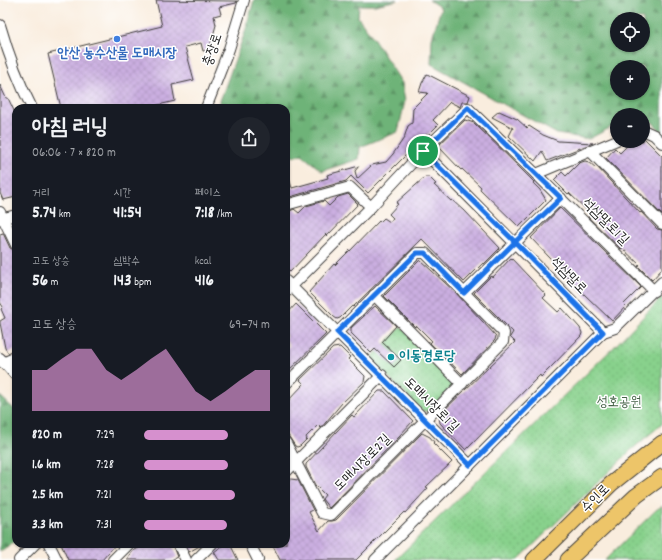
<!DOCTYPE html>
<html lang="ko">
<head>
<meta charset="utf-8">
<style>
	:root { --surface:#171b24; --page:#20242c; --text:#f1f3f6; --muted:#9ea1a6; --accent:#d690ce }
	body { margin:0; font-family:Dekko,"Poor Story",sans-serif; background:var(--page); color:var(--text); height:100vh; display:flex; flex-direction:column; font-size:15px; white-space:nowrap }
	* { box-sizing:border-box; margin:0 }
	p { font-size:13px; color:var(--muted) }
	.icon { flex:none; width:22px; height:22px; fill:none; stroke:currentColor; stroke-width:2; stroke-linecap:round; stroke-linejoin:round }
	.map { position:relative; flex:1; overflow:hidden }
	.sheet { position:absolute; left:12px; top:104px; width:278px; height:444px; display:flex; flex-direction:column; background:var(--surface); border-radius:12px; box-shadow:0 1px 3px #0004 }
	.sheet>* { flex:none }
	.tools { position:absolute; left:610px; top:12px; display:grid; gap:8px }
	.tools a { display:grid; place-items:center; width:40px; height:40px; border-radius:50%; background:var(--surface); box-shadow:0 1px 3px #0004; font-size:20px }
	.pin { position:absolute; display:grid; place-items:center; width:34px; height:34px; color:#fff; margin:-17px; border:2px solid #fff; border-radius:50%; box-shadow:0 1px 4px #0007 }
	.round { display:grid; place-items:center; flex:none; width:42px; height:42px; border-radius:21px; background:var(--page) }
	.overview { display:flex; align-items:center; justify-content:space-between; height:68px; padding:0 20px }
	h1 { font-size:22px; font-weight:800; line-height:30px }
	.metrics { display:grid; grid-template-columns:repeat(3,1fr); gap:6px; height:68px; padding:4px 20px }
	.metrics div { display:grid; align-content:center }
	.metrics b { font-size:17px; font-weight:800 }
	.metrics small { font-size:11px; font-weight:400 }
	.metrics p { font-size:11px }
	.chart { height:112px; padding:8px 20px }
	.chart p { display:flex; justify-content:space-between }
	.chart svg { width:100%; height:72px; margin-top:4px; fill:var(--accent); opacity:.7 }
	ul { padding:0 20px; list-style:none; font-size:13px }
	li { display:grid; grid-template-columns:64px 48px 1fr; align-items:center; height:30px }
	li i { height:10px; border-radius:5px; background:var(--accent) }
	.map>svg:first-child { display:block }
</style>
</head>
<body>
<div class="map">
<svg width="662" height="560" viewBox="0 0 662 560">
	<defs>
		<pattern id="grass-dots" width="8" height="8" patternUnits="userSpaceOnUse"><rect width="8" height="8" fill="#88d18c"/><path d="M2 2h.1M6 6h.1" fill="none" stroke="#75b378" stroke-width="1.8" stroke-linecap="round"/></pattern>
		<pattern id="forest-firs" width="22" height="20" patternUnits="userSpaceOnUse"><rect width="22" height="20" fill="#6eb378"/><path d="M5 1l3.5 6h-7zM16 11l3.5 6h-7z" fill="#5a9162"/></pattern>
		<pattern id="building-cross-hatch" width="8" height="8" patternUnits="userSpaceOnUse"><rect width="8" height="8" fill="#cbafe1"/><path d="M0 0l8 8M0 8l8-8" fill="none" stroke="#ae96c0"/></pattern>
	</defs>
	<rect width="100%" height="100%" fill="#fff"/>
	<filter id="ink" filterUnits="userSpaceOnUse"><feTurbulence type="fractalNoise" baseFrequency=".025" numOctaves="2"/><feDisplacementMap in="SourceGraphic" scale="8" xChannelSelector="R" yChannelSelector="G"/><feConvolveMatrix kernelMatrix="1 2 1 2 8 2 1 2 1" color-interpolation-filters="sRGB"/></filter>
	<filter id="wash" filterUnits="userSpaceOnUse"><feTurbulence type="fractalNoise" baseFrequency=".012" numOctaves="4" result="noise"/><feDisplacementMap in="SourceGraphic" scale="16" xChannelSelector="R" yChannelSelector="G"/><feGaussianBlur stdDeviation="0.9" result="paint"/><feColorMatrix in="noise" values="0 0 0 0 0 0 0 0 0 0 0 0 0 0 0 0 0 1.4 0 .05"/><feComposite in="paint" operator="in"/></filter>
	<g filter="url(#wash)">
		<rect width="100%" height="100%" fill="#f9edde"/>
		<g fill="url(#grass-dots)" stroke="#527654">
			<polygon points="662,297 662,424 631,450 518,560 395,560 617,344"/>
			<polygon points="401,327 453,379 453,386 429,411 422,411 370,359"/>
			<polygon points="662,506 662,560 605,560 656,510"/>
		</g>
		<g fill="url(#forest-firs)" stroke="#45684a" fill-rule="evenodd">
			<polygon points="254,0 398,0 375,5 359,5 358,17 372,36 402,83 405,101 398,132 360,147 359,159 322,171 302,155 286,157 286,108 221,108 220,101 245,32"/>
			<path d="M429 0H662V132L643 113 639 115H617V124L589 139 557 134 431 64 432 38 441 8ZM617 19H643V45H617ZM617 67H643V93H617Z"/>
			<polygon points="0,396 16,411 16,540 0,552"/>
		</g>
		<g id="blocks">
			<g fill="url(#building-cross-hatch)">
				<polygon points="156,0 237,1 236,3 219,7 221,14 214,16 216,25 209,50 203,51 201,43 185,47 194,80 172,85 175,101 146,108 61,108 48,54 162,26"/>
				<polygon points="427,74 470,96 468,102 462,102 460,107 450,102 433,120 438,125 428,135 427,134 368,193 351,176 346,181 286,198 286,175 288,175 292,188 328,178 327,175 359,166 355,171 357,179 372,165 386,162 393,154 404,138 408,126 412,123 413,108 428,93 419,92 422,83"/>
				<polygon points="0,85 6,98 8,98 16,115 16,197 3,200 0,193"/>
				<polygon points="499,111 517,119 527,128 529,126 543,135 558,141 593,143 547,161 542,151 535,161 509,136 513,128 492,117"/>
				<polygon points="465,120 474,123 519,167 534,182 533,183 540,190 546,200 519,227 480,189 481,187 462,169 461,170 438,146"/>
				<polygon points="644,138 662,156 662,215 606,158 615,148 620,153 632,141 643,141"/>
				<polygon points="585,161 589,162 596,168 597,167 640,213 641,212 657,229 662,230 662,269 652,280 638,266 640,265 622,248 621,249 588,217 591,214 569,193 568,194 554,180 562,172 566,176 579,163"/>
				<polygon points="425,177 429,177 436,184 434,185 451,201 452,200 464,211 464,210 500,248 484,264 483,263 464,282 422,239 353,307 352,306 340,318 337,319 334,317 309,292 334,264 335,265 350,250 350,251 379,221 380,222 384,218 390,222 393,218 389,214 398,204 396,203"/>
				<polygon points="348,194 358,204 327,236 326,234 290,272 286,268 286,213 294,209 299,213 306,206 324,201 329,206 338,197"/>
				<polygon points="560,208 641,287 624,304 626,306 612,321 585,295 531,238"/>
				<polygon points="3,233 10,248 16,251 16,349 8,353 5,348 0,323 0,321 5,318 1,309 3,307 0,302 0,234"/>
				<polygon points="511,258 546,295 543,298 558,312 562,308 580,328 582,333 581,336 552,366 541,377 540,375 466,450 440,423 439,415 515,342 510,337 513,332 474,293 491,276 492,278"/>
				<polygon points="420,260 455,292 496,336 495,340 462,374 430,343 432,341 416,325 415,327 384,296"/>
				<polygon points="296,304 326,334 286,373 286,350 290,345 286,341 286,315"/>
				<polygon points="375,306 396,326 382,342 401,360 394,367 375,349 371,353 351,333 351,328"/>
				<polygon points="340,347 350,357 348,359 365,376 364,382 342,403 321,428 318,425 306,437 307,439 300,446 297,447 295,446 286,432 286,403 304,384 300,380 333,348"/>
				<polygon points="379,391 384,391 413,421 400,435 401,435 329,508 322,499 325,495 315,485 306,467 306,464 352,415 354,417"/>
				<polygon points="422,433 430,437 434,442 433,443 452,462 426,487 428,488 405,513 404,512 356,560 280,560 272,544 286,544 286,481 291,479 298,480 313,510 309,512 319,531 328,521 332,521 336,520"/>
				<polygon points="61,544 116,544 102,560 68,560"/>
				<polygon points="146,544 172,544 177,557 171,560 127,560 133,551"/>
				<polygon points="185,544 203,544 189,552"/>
				<polygon points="225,544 230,544 238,560 219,560 214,552"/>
			</g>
		</g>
	</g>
	<g filter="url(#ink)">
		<use href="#blocks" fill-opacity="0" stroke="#3d3b39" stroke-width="1"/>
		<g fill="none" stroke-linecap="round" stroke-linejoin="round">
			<defs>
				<g id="minor">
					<path d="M0 25C8 53 18 81 32 108"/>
					<polyline points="206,108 229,49 244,0"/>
					<polyline points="643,130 654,135 662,143"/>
					<polyline points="423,151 468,108 536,174 617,140"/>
					<polyline points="590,151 662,224"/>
					<polyline points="536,174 654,291"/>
					<polyline points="286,205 350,187 371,207"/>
					<polyline points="0,212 16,245"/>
					<polyline points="0,219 16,215"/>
					<polyline points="286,281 470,465"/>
					<polyline points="286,292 371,207 423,151 603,332 375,560"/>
					<polyline points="464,293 561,198"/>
					<polyline points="374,295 462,384"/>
					<polyline points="603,332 615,328 662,282"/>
					<polyline points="0,358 16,376"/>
					<polyline points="3,363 16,357"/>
					<polyline points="286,384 417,253 425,253 504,333 503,342 331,515 322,513 286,443"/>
					<polyline points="286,472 382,375"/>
					<polyline points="49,544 57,560"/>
					<polyline points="178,544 186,560"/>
					<polyline points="250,544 258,560"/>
					<polyline points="19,560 35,544"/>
					<polyline points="113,560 129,544"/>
					<polyline points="196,560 212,544"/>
				</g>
				<g id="highway">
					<polyline points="534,560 611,484 662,443"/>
					<polyline points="568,560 636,496 662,477"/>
				</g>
			</defs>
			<use href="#minor" stroke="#3d3b39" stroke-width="12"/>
			<use href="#highway" stroke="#3d3b39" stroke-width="17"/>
			<use href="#minor" stroke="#fff" stroke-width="10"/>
			<use href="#highway" stroke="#edc569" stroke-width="15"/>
		</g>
	</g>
	<g fill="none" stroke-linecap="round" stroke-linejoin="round" filter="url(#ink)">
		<defs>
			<polyline id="route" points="423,151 515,242 464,293 425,253 417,253 337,332 470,465 603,332 515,242 561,198 468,108 423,151"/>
		</defs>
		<use href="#route" stroke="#fff" stroke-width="8"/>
		<use href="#route" stroke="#1a73e8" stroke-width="5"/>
	</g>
	<circle fill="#3f7fe0" stroke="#fff" stroke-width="1.5" cx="117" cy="39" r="4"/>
	<circle fill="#0f9aa8" stroke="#fff" stroke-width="1.5" cx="391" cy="357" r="4"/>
	<g text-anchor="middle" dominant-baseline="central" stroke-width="3" stroke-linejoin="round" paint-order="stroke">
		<g font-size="14" fill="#1c1c1c" stroke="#fff">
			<text transform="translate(213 50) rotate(-71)">충장로</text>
			<text transform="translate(605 222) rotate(45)">석삼말로1길</text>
			<text transform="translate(568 276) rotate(46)">석삼말로</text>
			<text transform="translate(431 405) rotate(45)">도매시장로1길</text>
			<text transform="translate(363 463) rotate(-45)">도매시장로2길</text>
			<text transform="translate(596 499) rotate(-45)">수인로</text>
		</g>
		<g font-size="14" font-weight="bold" fill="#366cbe" stroke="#fff">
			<text x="117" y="54">안산 농수산물 도매시장</text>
		</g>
		<g font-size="14" font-weight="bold" fill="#0d838f" stroke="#fff" text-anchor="start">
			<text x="399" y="357">이동경로당</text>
		</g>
		<g font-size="14" fill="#476449" stroke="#fff">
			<text x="619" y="403">성호공원</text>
		</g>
	</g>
</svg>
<div class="tools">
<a><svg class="icon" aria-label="locate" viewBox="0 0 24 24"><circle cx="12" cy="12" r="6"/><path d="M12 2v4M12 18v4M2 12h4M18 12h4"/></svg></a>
<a>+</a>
<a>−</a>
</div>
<div class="pin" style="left:423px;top:151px;background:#1e9e55"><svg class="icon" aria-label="arrive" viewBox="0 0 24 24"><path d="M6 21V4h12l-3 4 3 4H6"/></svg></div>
<section class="sheet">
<div class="overview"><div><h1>아침 러닝</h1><p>06:06 · 7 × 820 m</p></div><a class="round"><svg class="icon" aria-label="share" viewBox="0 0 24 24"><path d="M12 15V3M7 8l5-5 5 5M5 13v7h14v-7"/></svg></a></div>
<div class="metrics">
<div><p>거리</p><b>5.74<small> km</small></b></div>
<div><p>시간</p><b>41:54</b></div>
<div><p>페이스</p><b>7:18<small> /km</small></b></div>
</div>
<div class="metrics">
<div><p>고도 상승</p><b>56<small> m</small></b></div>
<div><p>심박수</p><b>143<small> bpm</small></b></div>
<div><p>kcal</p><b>416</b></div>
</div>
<div class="chart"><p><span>고도 상승</span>69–74 m</p>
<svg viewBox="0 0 160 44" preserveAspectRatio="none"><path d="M0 44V19L10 19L20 12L30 6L40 6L50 19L60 25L70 19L80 12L90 6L100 19L110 32L120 38L130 32L140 25L150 19L160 19V44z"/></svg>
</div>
<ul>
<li><b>820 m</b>7:29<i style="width:67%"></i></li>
<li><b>1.6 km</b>7:28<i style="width:67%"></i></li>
<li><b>2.5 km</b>7:21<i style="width:72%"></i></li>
<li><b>3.3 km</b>7:31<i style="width:66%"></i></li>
</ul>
</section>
</div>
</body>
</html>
